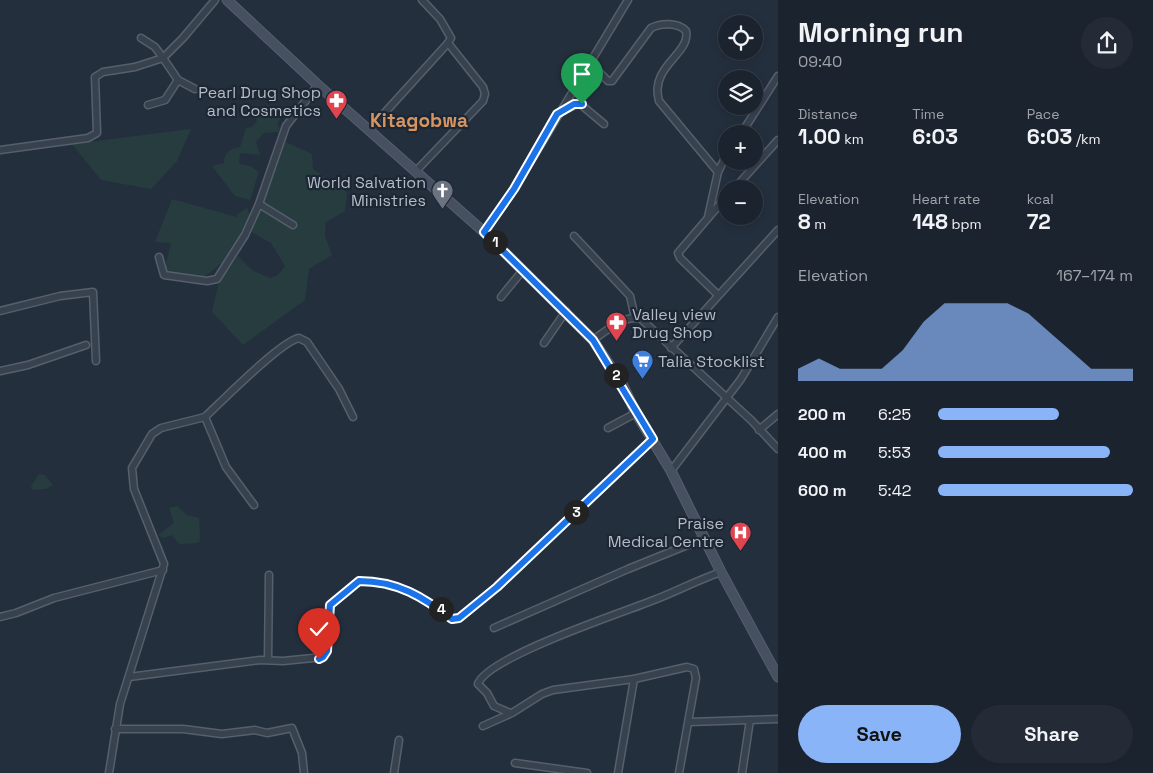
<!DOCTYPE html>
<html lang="en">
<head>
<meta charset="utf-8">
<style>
	:root { --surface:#1b232e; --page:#242b36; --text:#f1f3f6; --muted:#a0a4aa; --line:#39404a; --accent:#8ab4f8 }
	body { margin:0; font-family:"Space Grotesk",sans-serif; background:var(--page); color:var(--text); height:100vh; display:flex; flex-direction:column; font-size:19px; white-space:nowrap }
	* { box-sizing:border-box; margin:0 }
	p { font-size:16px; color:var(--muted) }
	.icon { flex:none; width:28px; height:28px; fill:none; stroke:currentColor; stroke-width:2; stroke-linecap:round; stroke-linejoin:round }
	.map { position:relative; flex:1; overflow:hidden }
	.panel { display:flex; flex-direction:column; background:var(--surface); width:375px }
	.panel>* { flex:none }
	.tools { position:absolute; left:718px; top:15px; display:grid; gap:10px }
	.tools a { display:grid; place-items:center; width:45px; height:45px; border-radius:50%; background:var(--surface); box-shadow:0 2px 8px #0003,0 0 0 1px var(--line); font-size:25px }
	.pin { position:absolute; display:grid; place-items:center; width:42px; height:42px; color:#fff; margin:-51px -21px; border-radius:50% 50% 50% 0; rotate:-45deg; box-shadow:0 0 5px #0007 }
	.pin .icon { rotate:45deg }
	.km { position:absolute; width:25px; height:25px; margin:-12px; border-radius:50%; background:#222; color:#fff; font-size:14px; line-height:25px; text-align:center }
	.round { display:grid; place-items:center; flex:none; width:52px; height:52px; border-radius:26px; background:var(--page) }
	.overview { display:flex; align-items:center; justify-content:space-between; height:85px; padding:0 20px }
	h1 { font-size:28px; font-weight:700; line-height:38px }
	.metrics { display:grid; grid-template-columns:repeat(3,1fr); gap:8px; height:85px; padding:5px 20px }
	.metrics div { display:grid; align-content:center }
	.metrics b { font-size:21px; font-weight:700 }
	.metrics small { font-size:14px; font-weight:400 }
	.metrics p { font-size:14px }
	.chart { height:140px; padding:10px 20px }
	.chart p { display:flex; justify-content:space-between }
	.chart svg { width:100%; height:90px; margin-top:5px; fill:var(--accent); opacity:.7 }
	.primary-button { display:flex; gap:10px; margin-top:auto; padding:10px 20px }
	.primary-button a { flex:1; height:58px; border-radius:30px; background:var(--accent); color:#111; font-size:20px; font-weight:700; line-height:58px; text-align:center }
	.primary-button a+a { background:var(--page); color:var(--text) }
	ul { padding:0 20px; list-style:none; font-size:16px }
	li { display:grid; grid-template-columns:80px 60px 1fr; align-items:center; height:38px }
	li i { height:12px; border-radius:6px; background:var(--accent) }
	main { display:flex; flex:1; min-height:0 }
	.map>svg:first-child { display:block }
</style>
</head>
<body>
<main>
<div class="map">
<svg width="778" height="773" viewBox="0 0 778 773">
	<rect width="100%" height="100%" fill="#242f3e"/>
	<g fill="#263c3f">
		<path d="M252 107 282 115 277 125 280 128 278 132 264 133 256 142 260 155 240 153 239 164 250 166 259 172 250 200 235 196 212 166 224 163C224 152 230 149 240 147L246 128 252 127 257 121Z"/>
		<polygon points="191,129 177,161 151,189 101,180 72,144"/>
		<polygon points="286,142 312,154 313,169 347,192 345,211 326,222 325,236 332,255 309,269 305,300 243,345 212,312 218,285 238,256 252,270 270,278 278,275 285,266 271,243 248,230 280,147"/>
		<polygon points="172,199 237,217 236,215 247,208 250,216 229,257 202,279 164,272 171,243 155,242"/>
		<polygon points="39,474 45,475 53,485 46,489 32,490 31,486"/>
		<polygon points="177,506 187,515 199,518 200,541 197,543 179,544 172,535 163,538 158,535 174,523 169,508"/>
	</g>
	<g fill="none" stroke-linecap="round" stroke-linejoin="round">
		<defs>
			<g id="street">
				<path d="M590 63 608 81H612L651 28C661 23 678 22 686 31 691 54 649 66 659 101L718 172"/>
				<polyline points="195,89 178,80 163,58 183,38 215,0"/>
				<polyline points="148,105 165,100 178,80"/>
				<polyline points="557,114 579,103 604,124"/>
				<polyline points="369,130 448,43"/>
				<polyline points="741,134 778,76"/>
				<polyline points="0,150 88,138 97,133 95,77 103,72 135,67 163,58 155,47 141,38"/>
				<polyline points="416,171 483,101 485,94 483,87 448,43 451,38 440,19 422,0"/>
				<polyline points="734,189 778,140"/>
				<polyline points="259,204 293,225"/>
				<polyline points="708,217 718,172 726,156"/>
				<polyline points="484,232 514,189 628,0"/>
				<polyline points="574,236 630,296 635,318"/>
				<polyline points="159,257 164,275 207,281 217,279 245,235 259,204 286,126 318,85"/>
				<polyline points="718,295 680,258 678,253 726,197"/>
				<polyline points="501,297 523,270"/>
				<polyline points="0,311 60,296 93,292 96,361"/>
				<path d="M593 340C606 331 625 314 641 319L751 420 778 449"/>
				<polyline points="544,343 566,311"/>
				<polyline points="671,348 778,230"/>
				<polyline points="0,371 28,365 86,345"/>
				<path d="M205 417C222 401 281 341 299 338L307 342 339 389 353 417"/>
				<polyline points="608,428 636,413"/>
				<polyline points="759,430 778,414"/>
				<polyline points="671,471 741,379 778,317"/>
				<polyline points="0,617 16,613 54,598 163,570"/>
				<polyline points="494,628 628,569 705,538"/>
				<polyline points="268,660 269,575"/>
				<path d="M129 677 260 660 283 661 323 657 328 643 330 605 359 581C396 581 424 598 453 619L459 618 497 587 653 439"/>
				<path d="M510 713 494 706 487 693 478 684C487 657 624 612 654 600 677 591 698 580 721 572"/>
				<polyline points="689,722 778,719"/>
				<polyline points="483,726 512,713 542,694 553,690 634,679 687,667 694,669 696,678 679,773"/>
				<polyline points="115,729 183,729 222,734 255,730 267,733 292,728 302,753 304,773"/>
				<polyline points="515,763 587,773"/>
				<polyline points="109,773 120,704 164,564 134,489 132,468 152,434 161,428 205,417 226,467 254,505"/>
				<polyline points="394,773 399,740"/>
				<polyline points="618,773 634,679"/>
				<polyline points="742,773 750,720"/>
			</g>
			<polyline id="secondary" points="227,0 318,85 484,232 593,340 622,384 636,413 671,471 721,572 778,677"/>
		</defs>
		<use href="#street" stroke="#565f6c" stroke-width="9"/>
		<use href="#secondary" stroke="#565f6c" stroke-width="11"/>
		<use href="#street" stroke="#38414e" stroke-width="6"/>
		<use href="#secondary" stroke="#465061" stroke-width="9"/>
	</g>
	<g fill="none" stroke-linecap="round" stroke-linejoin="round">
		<defs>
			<path id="route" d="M319 659 323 657 327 651 330 605 359 581C398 581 423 597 452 619L459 618 497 587 653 439 593 340 484 232 514 189 557 114 574 104H582"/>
		</defs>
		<use href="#route" stroke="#fff" stroke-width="10"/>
		<use href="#route" stroke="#1a73e8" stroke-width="6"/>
	</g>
	<defs>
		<symbol id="pharmacy-pin" viewBox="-11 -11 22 30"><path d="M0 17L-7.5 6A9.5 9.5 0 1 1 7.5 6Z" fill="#e0444e" stroke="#1d2633"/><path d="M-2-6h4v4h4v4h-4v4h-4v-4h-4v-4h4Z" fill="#fff"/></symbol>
		<symbol id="church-pin" viewBox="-11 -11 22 30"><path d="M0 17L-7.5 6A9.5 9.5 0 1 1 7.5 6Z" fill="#6b7280" stroke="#1d2633"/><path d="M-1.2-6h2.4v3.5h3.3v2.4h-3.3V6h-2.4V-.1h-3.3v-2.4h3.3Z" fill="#fff"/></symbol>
		<symbol id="supermarket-pin" viewBox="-11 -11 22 30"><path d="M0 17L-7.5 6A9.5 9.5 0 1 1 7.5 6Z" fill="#3f7fe0" stroke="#1d2633"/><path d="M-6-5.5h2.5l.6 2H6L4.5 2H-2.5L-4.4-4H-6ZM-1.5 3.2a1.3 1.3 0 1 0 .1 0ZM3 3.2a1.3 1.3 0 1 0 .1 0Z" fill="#fff"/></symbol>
		<symbol id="hospital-pin" viewBox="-11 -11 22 30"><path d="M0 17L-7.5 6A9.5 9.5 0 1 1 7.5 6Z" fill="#e0444e" stroke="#1d2633"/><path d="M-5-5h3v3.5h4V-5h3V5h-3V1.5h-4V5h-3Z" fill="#fff"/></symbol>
	</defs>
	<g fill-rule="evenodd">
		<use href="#pharmacy-pin" x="324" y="88" width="25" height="34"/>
		<use href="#church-pin" x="430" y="178" width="25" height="34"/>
		<use href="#pharmacy-pin" x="604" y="310" width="25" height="34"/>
		<use href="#supermarket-pin" x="630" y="348" width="25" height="34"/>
		<use href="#hospital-pin" x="728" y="520" width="25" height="34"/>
	</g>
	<g text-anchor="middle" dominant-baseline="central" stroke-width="4.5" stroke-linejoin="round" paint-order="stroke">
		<g font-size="16" fill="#b4bcc9" stroke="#1d2633" text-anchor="end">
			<text x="321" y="92">Pearl Drug Shop<tspan x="321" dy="18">and Cosmetics</tspan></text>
			<text x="426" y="182">World Salvation<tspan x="426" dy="18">Ministries</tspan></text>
			<text x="632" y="314" text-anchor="start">Valley view<tspan x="632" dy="18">Drug Shop</tspan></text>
			<text x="658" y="361" text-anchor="start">Talia Stocklist</text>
			<text x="724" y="523">Praise<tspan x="724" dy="18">Medical Centre</tspan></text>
		</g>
		<g font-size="19" font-weight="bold" fill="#d59563" stroke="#1d2633">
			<text x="419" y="120">Kitagobwa</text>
		</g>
	</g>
</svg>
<div class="tools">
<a><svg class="icon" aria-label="locate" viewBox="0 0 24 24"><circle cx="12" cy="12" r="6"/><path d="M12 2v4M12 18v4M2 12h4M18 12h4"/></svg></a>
<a><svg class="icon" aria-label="layers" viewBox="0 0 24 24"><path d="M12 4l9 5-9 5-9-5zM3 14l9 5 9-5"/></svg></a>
<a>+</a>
<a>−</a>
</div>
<div class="pin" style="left:582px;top:104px;background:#1e9e55"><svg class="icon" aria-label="arrive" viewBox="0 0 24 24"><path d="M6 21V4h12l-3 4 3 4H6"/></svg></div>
<div class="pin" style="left:319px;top:659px;background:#d93025"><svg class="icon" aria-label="check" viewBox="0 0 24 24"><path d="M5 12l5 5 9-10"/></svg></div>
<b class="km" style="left:495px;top:242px">1</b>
<b class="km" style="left:616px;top:375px">2</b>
<b class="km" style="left:576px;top:512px">3</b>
<b class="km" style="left:441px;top:609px">4</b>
</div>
<section class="panel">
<div class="overview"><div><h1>Morning run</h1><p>09:40</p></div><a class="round"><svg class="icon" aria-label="share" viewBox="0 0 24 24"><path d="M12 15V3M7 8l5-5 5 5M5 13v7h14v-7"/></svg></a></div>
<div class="metrics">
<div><p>Distance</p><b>1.00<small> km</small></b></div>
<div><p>Time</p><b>6:03</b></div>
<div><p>Pace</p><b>6:03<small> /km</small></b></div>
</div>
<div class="metrics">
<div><p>Elevation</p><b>8<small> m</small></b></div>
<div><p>Heart rate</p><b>148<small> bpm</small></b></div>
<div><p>kcal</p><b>72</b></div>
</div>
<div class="chart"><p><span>Elevation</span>167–174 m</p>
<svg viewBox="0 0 160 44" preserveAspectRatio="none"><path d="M0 44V38L10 33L20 38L30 38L40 38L50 29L60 15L70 6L80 6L90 6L100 6L110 11L120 20L130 29L140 38L150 38L160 38V44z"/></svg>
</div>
<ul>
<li><b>200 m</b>6:25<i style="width:62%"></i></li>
<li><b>400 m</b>5:53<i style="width:88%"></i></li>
<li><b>600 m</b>5:42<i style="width:100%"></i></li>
</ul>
<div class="primary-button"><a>Save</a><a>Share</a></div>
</section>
</main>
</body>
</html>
